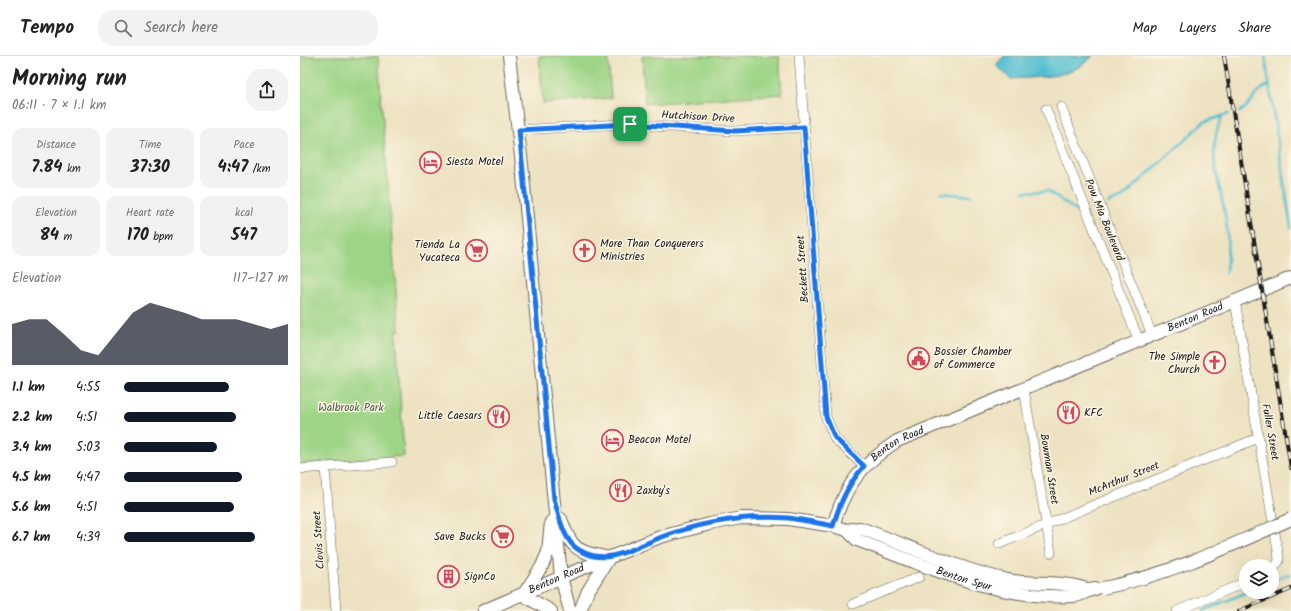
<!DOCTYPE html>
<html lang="en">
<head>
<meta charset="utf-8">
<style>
	:root { --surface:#fff; --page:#f2f2f2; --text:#222; --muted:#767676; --line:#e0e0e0; --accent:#111827 }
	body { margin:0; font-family:Kalam,sans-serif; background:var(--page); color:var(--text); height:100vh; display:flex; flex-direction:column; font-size:15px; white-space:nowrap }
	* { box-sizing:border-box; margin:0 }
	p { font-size:13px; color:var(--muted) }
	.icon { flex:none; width:22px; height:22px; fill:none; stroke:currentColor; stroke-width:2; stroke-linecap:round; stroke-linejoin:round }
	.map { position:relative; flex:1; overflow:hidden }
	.drawer { display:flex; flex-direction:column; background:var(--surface); width:300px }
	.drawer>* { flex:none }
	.tools { position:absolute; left:939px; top:503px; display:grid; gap:8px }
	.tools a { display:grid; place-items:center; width:40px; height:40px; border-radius:50%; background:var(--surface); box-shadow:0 4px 16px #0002; font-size:20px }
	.pin { position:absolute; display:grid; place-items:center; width:34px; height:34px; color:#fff; margin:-17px; border-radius:8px; box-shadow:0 2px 6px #0006 }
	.round { display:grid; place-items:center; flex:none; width:42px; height:42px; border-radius:16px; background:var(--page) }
	.headline { display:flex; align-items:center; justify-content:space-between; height:68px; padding:0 12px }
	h1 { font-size:22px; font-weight:600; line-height:30px }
	.metrics { display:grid; grid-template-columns:repeat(3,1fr); gap:6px; height:68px; padding:4px 12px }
	.metrics div { display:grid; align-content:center; border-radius:10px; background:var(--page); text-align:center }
	.metrics b { font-size:17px; font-weight:600 }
	.metrics small { font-size:11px; font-weight:400 }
	.metrics p { font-size:11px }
	.chart { height:112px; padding:8px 12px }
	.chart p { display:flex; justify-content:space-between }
	.chart svg { width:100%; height:72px; margin-top:4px; fill:var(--accent); opacity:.7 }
	ul { padding:0 12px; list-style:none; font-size:13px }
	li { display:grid; grid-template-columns:64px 48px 1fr; align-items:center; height:30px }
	li i { height:10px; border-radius:5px; background:var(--accent) }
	header { display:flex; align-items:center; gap:24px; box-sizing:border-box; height:56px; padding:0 20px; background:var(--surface); border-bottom:1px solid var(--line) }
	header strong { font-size:19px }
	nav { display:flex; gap:22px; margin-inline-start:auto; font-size:14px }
	.search { width:280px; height:36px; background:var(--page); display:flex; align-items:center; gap:10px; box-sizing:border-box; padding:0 14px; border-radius:16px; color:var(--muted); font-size:15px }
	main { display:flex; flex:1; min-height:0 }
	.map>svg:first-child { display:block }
</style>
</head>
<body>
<header>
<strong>Tempo</strong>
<div class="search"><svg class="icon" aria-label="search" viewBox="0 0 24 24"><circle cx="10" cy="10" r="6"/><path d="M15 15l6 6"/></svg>Search here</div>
<nav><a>Map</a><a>Layers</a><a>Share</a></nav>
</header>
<main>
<section class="drawer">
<div class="headline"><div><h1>Morning run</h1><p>06:11 · 7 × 1.1 km</p></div><a class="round"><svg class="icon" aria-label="share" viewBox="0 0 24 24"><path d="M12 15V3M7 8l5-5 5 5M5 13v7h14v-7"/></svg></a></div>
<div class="metrics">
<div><p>Distance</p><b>7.84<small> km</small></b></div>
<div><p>Time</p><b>37:30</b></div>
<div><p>Pace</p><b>4:47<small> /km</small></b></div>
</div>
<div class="metrics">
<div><p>Elevation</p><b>84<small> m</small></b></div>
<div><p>Heart rate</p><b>170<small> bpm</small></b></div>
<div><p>kcal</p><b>547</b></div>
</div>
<div class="chart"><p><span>Elevation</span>117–127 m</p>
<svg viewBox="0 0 160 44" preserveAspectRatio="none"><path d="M0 44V19L10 16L20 16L30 25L40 35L50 38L60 25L70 12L80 6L90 9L100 12L110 16L120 16L130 16L140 19L150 22L160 19V44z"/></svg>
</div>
<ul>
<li><b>1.1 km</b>4:55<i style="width:64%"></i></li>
<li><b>2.2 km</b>4:51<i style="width:68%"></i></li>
<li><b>3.4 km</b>5:03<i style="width:57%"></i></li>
<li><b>4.5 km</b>4:47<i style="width:72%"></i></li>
<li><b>5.6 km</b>4:51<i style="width:67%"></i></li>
<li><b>6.7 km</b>4:39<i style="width:80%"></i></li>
</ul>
</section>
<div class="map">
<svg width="991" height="555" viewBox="0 0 991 555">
	<rect width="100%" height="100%" fill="#fcf5e5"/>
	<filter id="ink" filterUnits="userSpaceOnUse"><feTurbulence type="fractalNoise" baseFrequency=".025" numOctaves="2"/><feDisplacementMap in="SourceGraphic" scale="8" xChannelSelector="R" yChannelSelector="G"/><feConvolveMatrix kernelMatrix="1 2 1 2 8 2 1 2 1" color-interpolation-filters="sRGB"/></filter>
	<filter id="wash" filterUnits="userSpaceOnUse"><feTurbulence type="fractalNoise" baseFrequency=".012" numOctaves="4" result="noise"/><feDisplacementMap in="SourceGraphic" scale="16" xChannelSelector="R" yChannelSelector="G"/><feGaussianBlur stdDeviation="0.9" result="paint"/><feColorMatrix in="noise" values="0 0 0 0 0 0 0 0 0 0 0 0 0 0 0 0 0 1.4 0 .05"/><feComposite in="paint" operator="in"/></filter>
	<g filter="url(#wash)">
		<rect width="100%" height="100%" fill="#ede2c1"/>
		<g fill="#9dd486" stroke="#5c7851">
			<polygon points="0,0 78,0 99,275 96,276 104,400 0,408"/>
			<polygon points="239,0 308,0 311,42 243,47"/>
			<polygon points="342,0 479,0 482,38 345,48"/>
		</g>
		<path fill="#55bfd1" stroke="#386e76" d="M704 0H793C771 23 740 21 710 23L696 9Z"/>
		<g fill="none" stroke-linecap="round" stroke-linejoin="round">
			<g stroke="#55bfd1" stroke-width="2.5">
				<polyline points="965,0 991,172"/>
				<path d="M939 56C951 52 953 35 969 29"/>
				<path d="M923 59C905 96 919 121 925 159 929 179 928 197 926 217"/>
				<polyline points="723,136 748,135 775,154 779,155"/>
				<polyline points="641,137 671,140"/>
				<polyline points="808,147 823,141 904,66 928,58"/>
				<polyline points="972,525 989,518"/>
				<polyline points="902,555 947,536"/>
			</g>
		</g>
	</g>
	<g filter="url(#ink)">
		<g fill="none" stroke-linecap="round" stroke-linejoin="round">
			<defs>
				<g id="minor">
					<polyline points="499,0 526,361 535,383 564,410"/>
					<polyline points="761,51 852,279"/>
					<polyline points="746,53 839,285"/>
					<polyline points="219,74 322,68 435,75 504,71"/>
					<polyline points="935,245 978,495 979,505 972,515"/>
					<polyline points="724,333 751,497"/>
					<polyline points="25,411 36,555"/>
					<polyline points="0,413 92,406"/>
					<polyline points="699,488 958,382"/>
					<polyline points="553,548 619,521"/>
					<polyline points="877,555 946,526"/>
				</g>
				<g id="major">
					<polyline points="209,0 222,109 261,521 270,555"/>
					<path d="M261 463C272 495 277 495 309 502"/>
					<path id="s1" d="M533 470C545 429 562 408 597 385L991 222"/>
					<path id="s2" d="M547 474 557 484C626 510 699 545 775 540 782 539 788 534 795 533"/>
					<polyline points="223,539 242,510 248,496 251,466"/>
					<polyline points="223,539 251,555"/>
					<path id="s3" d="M183 555 278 514 360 481 410 468 441 462 488 463 533 470 547 474 560 472C607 489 660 514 708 524 734 529 766 524 789 534"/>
					<polyline points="280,555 288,535 309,502"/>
				</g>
			</defs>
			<use href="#minor" stroke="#656156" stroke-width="10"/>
			<use href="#major" stroke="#656156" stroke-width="14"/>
			<use href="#minor" stroke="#fff" stroke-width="9"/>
			<use href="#major" stroke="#fff" stroke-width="12"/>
			<defs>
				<g id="rail">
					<polyline points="924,0 991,412"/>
					<polyline points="939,555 991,533"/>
				</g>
			</defs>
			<use href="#rail" stroke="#1c1c1c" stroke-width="4"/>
			<use href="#rail" stroke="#fcf5e5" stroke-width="2.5" stroke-dasharray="8" stroke-linecap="butt"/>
			<defs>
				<path id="major-bridge" d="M803 532C869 519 930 490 991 463"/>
			</defs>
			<use href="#major-bridge" stroke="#656156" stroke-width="14" stroke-linecap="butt"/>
			<use href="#major-bridge" stroke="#fff" stroke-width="12"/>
		</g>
	</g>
	<g fill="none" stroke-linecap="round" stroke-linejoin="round" filter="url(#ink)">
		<defs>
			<path id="route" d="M330 68 435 75 504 71 526 361 535 382 564 410C548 429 540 446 533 470 518 467 503 464 488 462 445 459 399 467 359 482 333 492 307 511 279 494 263 485 259 459 254 443L219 74Z"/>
		</defs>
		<use href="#route" stroke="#fff" stroke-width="8"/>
		<use href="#route" stroke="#1a73e8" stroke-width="5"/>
	</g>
	<defs>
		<symbol id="hotel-ring" viewBox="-11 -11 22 22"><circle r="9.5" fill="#fcf5e5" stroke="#d1495b" stroke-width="1.5"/><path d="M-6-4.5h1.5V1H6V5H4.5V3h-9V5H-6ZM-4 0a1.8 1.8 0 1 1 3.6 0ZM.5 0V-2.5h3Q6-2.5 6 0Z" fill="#d1495b"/></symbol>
		<symbol id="church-ring" viewBox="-11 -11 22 22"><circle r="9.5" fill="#fcf5e5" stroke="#d1495b" stroke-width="1.5"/><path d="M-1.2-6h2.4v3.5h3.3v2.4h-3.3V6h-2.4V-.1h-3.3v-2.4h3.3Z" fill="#d1495b"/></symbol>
		<symbol id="supermarket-ring" viewBox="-11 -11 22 22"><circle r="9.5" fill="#fcf5e5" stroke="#d1495b" stroke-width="1.5"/><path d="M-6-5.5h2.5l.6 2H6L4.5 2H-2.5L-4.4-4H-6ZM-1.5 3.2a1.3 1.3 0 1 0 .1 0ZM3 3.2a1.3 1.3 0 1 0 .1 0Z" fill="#d1495b"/></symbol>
		<symbol id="civic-ring" viewBox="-11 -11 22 22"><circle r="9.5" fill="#fcf5e5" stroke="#d1495b" stroke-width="1.5"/><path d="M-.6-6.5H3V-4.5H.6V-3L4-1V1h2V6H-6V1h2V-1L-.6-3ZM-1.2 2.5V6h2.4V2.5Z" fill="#d1495b"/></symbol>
		<symbol id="restaurant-ring" viewBox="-11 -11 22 22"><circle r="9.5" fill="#fcf5e5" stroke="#d1495b" stroke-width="1.5"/><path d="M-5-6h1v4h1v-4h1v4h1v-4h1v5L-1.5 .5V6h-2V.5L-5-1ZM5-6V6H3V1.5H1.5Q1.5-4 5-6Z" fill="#d1495b"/></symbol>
		<symbol id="building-ring" viewBox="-11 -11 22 22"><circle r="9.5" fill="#fcf5e5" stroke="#d1495b" stroke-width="1.5"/><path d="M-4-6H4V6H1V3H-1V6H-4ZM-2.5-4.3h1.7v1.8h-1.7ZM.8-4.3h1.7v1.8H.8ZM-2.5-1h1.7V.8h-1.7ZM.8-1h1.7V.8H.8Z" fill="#d1495b"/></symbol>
	</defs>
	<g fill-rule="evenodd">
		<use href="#hotel-ring" x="118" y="94" width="25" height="25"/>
		<use href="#church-ring" x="272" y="182" width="25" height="25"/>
		<use href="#supermarket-ring" x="164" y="182" width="25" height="25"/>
		<use href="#civic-ring" x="606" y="290" width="25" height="25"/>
		<use href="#church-ring" x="902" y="294" width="25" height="25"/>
		<use href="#restaurant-ring" x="756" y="344" width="25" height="25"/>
		<use href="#restaurant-ring" x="186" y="348" width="25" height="25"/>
		<use href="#hotel-ring" x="300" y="372" width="25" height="25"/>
		<use href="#restaurant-ring" x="308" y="422" width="25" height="25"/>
		<use href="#supermarket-ring" x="190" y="468" width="25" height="25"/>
		<use href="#building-ring" x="136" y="508" width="25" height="25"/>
	</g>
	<g text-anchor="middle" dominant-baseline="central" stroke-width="3" stroke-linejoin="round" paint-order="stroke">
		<g font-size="11" fill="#1c1c1c" stroke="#fcf5e5">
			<text transform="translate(398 61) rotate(3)">Hutchison Drive</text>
			<text transform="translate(804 164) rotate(68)">Pow Mia Boulevard</text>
			<text transform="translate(503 213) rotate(-94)">Beckett Street</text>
			<text stroke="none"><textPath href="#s1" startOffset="432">Benton Road</textPath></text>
			<text transform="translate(970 376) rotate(80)">Fuller Street</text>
			<text stroke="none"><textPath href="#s1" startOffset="108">Benton Road</textPath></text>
			<text transform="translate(749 413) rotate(81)">Bowman Street</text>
			<text transform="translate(824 423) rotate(-22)">McArthur Street</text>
			<text transform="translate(19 484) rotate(-94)">Clovis Street</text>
			<text stroke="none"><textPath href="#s2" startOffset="128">Benton Spur</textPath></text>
			<text stroke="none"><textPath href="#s3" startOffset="80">Benton Road</textPath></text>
		</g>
		<g font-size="11" fill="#1c1c1c" stroke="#fcf5e5" text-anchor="start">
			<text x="146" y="106">Siesta Motel</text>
			<text x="300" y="188">More Than Conquerers<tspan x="300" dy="13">Ministries</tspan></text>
			<text x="160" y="189" text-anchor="end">Tienda La<tspan x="160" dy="13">Yucateca</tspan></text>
			<text x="634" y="296">Bossier Chamber<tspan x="634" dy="13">of Commerce</tspan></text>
			<text x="900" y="301" text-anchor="end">The Simple<tspan x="900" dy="13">Church</tspan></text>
			<text x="784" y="357">KFC</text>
			<text x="182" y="360" text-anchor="end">Little Caesars</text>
			<text x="328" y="384">Beacon Motel</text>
			<text x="336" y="435">Zaxby's</text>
			<text x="186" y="481" text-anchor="end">Save Bucks</text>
			<text x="164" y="521">SignCo</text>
		</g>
		<g font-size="11" fill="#495c41" stroke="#fcf5e5">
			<text x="51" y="352">Walbrook Park</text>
		</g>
	</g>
</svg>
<div class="tools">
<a><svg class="icon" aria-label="layers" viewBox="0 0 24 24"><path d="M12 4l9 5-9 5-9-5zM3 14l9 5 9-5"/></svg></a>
</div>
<div class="pin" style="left:330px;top:68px;background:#1e9e55"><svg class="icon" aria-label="arrive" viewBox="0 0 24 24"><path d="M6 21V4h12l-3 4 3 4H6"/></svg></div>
</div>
</main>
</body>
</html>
